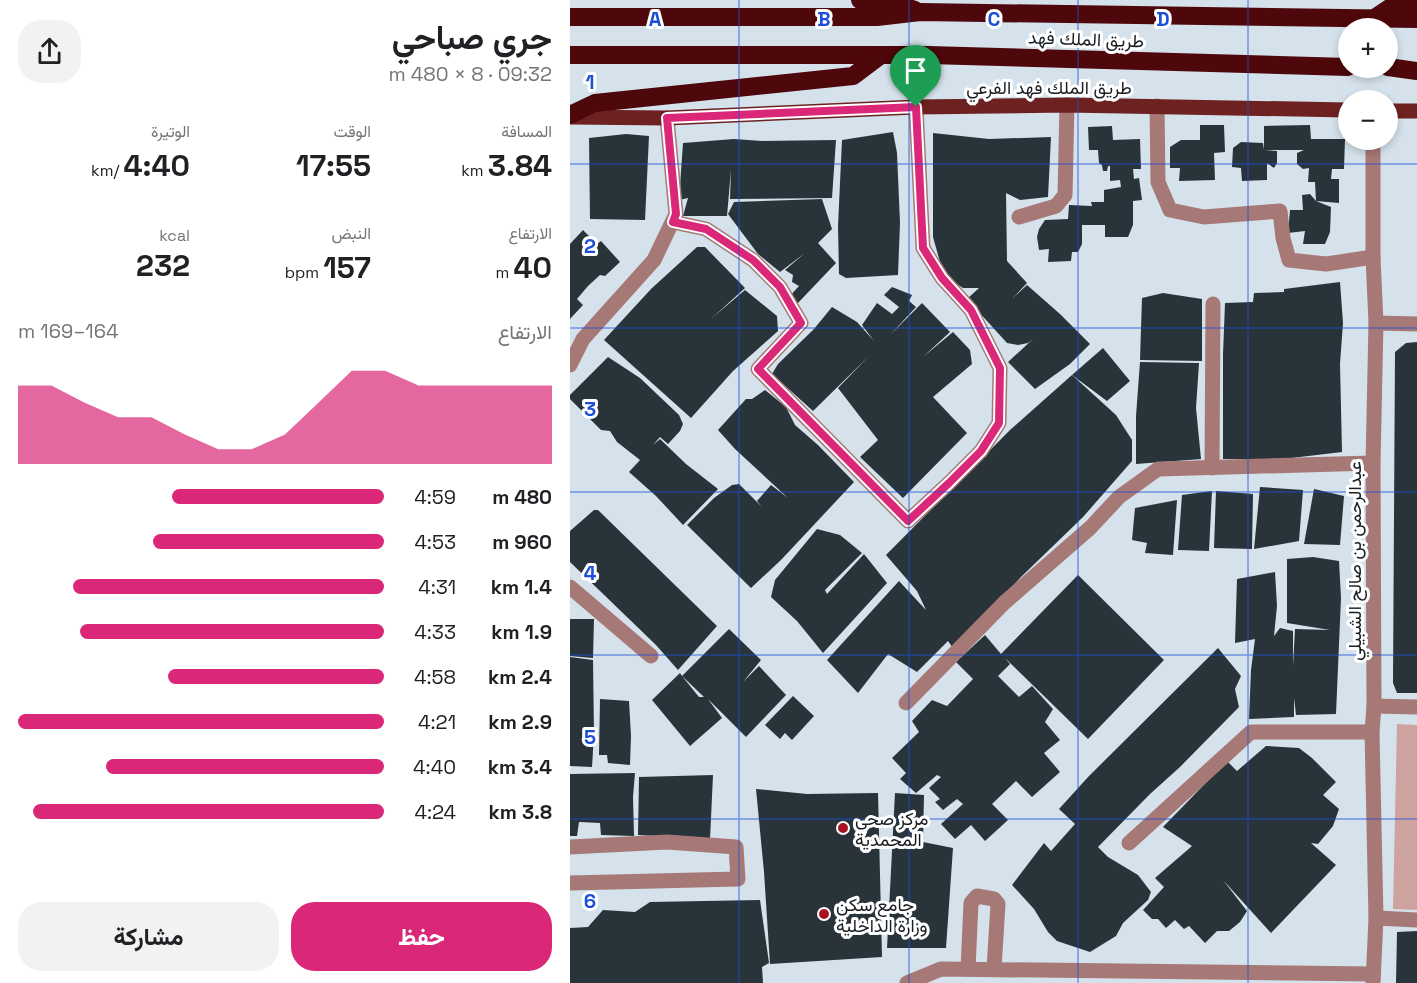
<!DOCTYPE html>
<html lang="ar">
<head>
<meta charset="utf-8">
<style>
	:root { --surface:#fff; --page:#f2f2f2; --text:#202124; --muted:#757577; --accent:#db2777 }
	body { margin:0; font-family:"Space Grotesk",Vazirmatn,sans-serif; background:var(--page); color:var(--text); direction:rtl; height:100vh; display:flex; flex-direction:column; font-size:22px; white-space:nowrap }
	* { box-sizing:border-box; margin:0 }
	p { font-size:20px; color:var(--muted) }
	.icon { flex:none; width:33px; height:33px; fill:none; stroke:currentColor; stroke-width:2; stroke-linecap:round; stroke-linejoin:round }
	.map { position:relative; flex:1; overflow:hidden; direction:ltr }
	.details { display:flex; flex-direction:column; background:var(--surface); width:570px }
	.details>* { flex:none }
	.fabs { position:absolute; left:768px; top:18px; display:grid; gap:12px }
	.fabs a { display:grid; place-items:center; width:60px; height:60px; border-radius:50%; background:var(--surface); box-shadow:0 3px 9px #0003; font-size:30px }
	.pin { position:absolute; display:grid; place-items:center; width:51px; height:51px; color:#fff; margin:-62px -26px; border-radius:50% 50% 50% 0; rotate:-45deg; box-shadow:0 0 6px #0007 }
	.pin .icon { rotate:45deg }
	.round { display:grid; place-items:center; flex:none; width:63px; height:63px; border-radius:24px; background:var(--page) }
	.head { display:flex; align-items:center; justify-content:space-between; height:102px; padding:0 18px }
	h1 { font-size:33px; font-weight:700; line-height:45px }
	.metrics { display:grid; grid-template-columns:repeat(3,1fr); gap:9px; height:102px; padding:6px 18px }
	.metrics div { display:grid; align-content:center }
	.metrics b { font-size:30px; font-weight:700 }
	.metrics small { font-size:16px; font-weight:400 }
	.metrics p { font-size:16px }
	.chart { height:168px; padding:12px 18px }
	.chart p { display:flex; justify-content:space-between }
	.chart svg { width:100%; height:108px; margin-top:6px; fill:var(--accent); opacity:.7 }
	.primary-button { display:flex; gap:12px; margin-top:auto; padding:12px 18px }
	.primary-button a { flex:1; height:69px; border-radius:24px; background:var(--accent); color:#fff; font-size:24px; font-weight:700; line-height:69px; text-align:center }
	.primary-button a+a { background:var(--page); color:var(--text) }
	ul { padding:0 18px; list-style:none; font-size:20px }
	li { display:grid; grid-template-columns:96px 72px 1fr; align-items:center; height:45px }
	li i { height:15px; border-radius:8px; background:var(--accent) }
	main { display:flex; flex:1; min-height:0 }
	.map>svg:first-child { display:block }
</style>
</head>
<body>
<main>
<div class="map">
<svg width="847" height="983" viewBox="0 0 847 983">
	<rect width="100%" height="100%" fill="#d5e2ec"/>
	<polygon fill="#cea29e" points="827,724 847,725 847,910 823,909"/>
	<g fill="#29333a" fill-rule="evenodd">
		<polygon points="630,125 654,125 655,152 644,153 645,180 609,181 610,168 600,168 600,147 611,140 630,140"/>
		<polygon points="740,125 741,139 775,139 774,169 762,169 761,179 769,179 769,203 746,201 745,182 738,182 739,168 733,169 727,164 727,153 734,150 694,150 707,151 707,163 704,168 697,163 697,180 672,181 671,168 662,167 663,148 671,142 693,143 694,150 694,126"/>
		<polygon points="542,126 543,140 570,139 571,169 563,169 564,179 569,178 572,200 563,201 563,225 558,237 535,237 535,225 512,225 512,244 508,252 502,252 501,261 478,262 479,249 469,250 467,237 469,229 475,220 498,219 499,205 522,206 521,202 534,202 534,190 551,187 550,180 540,181 540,166 538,166 537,171 533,171 532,165 529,163 528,150 519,150 518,127"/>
		<polygon points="323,132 327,153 330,223 328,275 276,278 269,274 268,226 272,140"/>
		<polygon points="363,133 419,139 481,137 478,197 450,200 436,193 437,261 457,283 443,298 457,285 490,314 520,344 500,364 465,389 438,362 463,339 458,343 448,345 437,343 397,299 409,288 393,288 374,276 363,237"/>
		<polygon points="56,134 79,136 75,220 20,219 19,138"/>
		<polygon points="164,139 192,141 266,140 262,198 160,199 161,170 157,216 113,216 118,198 109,200 113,143"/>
		<polygon points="740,194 746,201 761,207 760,232 755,244 733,244 735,231 718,233 720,210 733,210 732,195"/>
		<polygon points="252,199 262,229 248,243 266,263 227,304 219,297 229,286 222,282 223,275 215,270 235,253 210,272 188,254 158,214 164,202"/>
		<polygon points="13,230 27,244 31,241 50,262 35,276 30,275 18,286 7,299 13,305 0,319 0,244"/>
		<polygon points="127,247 135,247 175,288 142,318 175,290 207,316 208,331 163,371 121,418 34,340 81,289"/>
		<polygon points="770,282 773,323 770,364 772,452 713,459 653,459 653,354 655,303 683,302 684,293 714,292 714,289"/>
		<polygon points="322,287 342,295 339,301 346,307 320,335 352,303 380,332 353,357 383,332 400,350 402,364 363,397 397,433 333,498 290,457 308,440 268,388 298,357 243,411 202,374 208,364 244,329 262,307 287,322 304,341 292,325 307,303 322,314 329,307 314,295"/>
		<polygon points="593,293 632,299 632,361 570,360 572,298"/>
		<polygon points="847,342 847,693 827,693 823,683 825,352 836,343"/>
		<polygon points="533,348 560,381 537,401 502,375"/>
		<polygon points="38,357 70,378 109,415 113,424 110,431 98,444 90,437 83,445 90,439 116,464 148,489 113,525 86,496 59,472 70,460 47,442 40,431 31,430 0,399 0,395"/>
		<polygon points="570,362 629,363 626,408 631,459 566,464 566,416"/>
		<polygon points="502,375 546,415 562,440 562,461 513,517 451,577 383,648 378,641 347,672 318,654 288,693 257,660 329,581 356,610 347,591 316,555 440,430"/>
		<polygon points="195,390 216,407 225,425 248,445 284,482 211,560 181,588 117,525 144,498 162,485 169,484 192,507 187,501 201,485 218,498 165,449 148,430 176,399 182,399"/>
		<polygon points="690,487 733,490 729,541 684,549"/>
		<polygon points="744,489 774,496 770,545 734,544"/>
		<polygon points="642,491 639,551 608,550 612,495"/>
		<polygon points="646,491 683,494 682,549 644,548"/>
		<polygon points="607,500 603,555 575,553 577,543 562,540 565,508"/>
		<polygon points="24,510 28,510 147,626 108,670 86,645 0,562 0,531"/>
		<polygon points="247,529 270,535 292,553 255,590 257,594 294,554 317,583 253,653 227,621 201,597 205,580"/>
		<polygon points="743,557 769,561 771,598 766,714 726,715 724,698 724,717 679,719 681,670 685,639 665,643 667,579 705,572 707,606 704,636 710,628 723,631 723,666 725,629 760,630 717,623 717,559"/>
		<polygon points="508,575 594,660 518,739 435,658 440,664 428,676 449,697 462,686 483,709 475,722 490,740 474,753 490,772 462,797 446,781 422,804 438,820 415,841 401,825 385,839 371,824 393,804 387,799 373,810 365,802 370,799 359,788 371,777 367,775 346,793 330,779 336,773 322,758 349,732 342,721 362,700 377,706 403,679 386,662 415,635 431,654"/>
		<polygon points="0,619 24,619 23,658 0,656"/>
		<path d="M159 629 191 660 173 682 189 666 216 695 176 737 138 699 152 718 120 746 82 700 110 673 112 676ZM112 676 134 697H129Z"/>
		<polygon points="648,648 671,676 665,689 669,707 610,767 580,794 528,847 538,857 568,875 581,892 578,900 553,923 546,936 520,952 487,941 478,932 464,909 442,885 474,843 481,851 505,824 489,809 519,776"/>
		<polygon points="0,657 23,660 24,734 22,767 0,766"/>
		<polygon points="223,696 244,716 222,740 215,733 210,739 195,725"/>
		<polygon points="30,699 59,701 61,736 60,765 38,763 37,755 29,755"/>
		<polygon points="696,746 729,748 742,758 766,782 753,795 769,809 763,826 748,844 741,843 766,865 701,933 653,880 677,911 670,922 659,931 647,931 635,943 619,926 614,929 605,920 596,928 588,919 582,919 573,910 594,887 585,878 622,846 593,827 657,761 667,771"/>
		<polygon points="65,773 63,797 64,836 31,835 30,823 9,822 7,836 0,836 0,774"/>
		<polygon points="143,775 140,839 68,835 69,777"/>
		<polygon points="186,789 237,794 308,793 312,957 200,964 194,872"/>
		<polygon points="325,793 354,795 353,842 383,848 376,948 317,948"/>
		<polygon points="190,900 199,963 192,967 193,983 0,983 0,928 18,927 33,910 65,912 80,902"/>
		<polygon points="847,931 847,983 826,983 827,932"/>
	</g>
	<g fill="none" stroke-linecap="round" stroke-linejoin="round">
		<g stroke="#a67976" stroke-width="15">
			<polyline points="587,106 588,182 600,210 634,217 710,211 713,238 719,260 756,264 803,257"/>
			<polyline points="449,217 486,206 495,195 497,105"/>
			<polyline points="103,222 136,229 183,260 210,287 231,323 188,369 338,521 379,483 411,451 429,423 430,368 401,310 372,278 353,248 346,107"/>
			<polyline points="806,323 847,324"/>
			<polyline points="0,365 13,339 84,260 106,214 97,118"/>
			<polyline points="642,468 643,304"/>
			<polyline points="0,587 81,656"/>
			<polyline points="336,703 434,603 520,528 549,497 588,469 803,463"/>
			<polyline points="804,706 847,707"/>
			<polyline points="559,843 681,732 802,732"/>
			<polyline points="0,847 97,842 166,847 168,879 0,883"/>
			<polyline points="806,918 847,920"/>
			<polyline points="398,969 401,903 407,896 424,899 428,904 424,969"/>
			<polyline points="337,983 371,969 803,974"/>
			<polyline points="803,983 806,918 802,732 804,706 803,463 806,323 803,257 803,140"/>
		</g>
		<g stroke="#6d2221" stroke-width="15">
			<polyline points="818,111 847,111"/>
			<polyline points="0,117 97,118 346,107 497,105 778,110"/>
		</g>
		<g stroke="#4e070b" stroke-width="18">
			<polyline points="290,0 321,2 345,10"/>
			<polyline points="0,17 307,17 350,12 847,19"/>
			<polyline points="803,19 824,5 847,3"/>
			<polyline points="0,55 359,55 778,67"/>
			<polyline points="818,67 847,71"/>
			<polyline points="0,115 25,103 283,76 311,55"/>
		</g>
	</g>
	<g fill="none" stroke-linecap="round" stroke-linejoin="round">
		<defs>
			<polygon id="route" points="346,107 353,248 372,278 401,310 430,368 429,423 411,451 379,483 338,521 188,369 231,323 210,287 183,260 136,229 103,222 106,214 97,118"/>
		</defs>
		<use href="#route" stroke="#fff" stroke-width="12"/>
		<use href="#route" stroke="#db2777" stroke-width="8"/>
	</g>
	<path fill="none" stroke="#1d4ed8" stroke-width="1.5" stroke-opacity="0.55" d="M169 0V983M339 0V983M508 0V983M678 0V983M0 164H847M0 328H847M0 492H847M0 655H847M0 819H847"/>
	<g fill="#a91321" stroke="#fff" stroke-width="2">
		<circle cx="273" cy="828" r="6"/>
		<circle cx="254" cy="914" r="6"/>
	</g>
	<g text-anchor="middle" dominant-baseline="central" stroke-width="6" stroke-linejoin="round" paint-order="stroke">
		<g font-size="18" fill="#191d21" stroke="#fff">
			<text transform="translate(516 39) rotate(2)">طريق الملك فهد</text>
			<text x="479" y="87">طريق الملك فهد الفرعي</text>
			<text transform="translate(784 561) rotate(-90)">عبدالرحمن بن صالح الشبيلي</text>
		</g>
		<g font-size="18" fill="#191d21" stroke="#fff" text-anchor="start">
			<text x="285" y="818">مركز صحي<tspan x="285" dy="21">المحمدية</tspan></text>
			<text x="266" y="904">جامع سكن<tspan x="266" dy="21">وزارة الداخلية</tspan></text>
		</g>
	</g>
	<g font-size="20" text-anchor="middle" font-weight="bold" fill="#1d4ed8" stroke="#fff" stroke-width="6" stroke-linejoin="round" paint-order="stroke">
		<text x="85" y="26">A</text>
		<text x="254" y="26">B</text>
		<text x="424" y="26">C</text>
		<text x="593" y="26">D</text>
		<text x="20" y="89">1</text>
		<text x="20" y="253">2</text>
		<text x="20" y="416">3</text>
		<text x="20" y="580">4</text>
		<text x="20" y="744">5</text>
		<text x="20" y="908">6</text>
	</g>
</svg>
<div class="fabs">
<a>+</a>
<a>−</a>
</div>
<div class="pin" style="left:346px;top:107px;background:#1e9e55"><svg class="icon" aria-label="arrive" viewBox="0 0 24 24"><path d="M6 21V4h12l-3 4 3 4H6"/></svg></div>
</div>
<section class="details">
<div class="head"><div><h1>جري صباحي</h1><p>09:32 · 8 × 480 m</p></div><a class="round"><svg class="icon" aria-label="share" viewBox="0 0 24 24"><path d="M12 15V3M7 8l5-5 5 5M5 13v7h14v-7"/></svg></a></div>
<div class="metrics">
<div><p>المسافة</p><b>3.84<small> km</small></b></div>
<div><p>الوقت</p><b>17:55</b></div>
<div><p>الوتيرة</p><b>4:40<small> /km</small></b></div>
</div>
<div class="metrics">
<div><p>الارتفاع</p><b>40<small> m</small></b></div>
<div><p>النبض</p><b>157<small> bpm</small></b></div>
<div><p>kcal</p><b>232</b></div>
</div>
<div class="chart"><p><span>الارتفاع</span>164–169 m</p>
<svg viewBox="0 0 160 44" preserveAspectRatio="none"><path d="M0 44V12L10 12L20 19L30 25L40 25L50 32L60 38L70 38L80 32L90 19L100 6L110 6L120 12L130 12L140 12L150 12L160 12V44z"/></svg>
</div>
<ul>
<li><b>480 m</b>4:59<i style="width:58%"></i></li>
<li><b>960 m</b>4:53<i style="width:63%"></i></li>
<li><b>1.4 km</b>4:31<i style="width:85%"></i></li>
<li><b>1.9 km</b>4:33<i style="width:83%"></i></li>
<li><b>2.4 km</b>4:58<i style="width:59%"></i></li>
<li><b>2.9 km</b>4:21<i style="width:100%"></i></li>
<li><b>3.4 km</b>4:40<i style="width:76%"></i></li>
<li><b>3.8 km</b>4:24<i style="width:96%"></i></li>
</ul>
<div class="primary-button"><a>حفظ</a><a>مشاركة</a></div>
</section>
</main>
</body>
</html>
